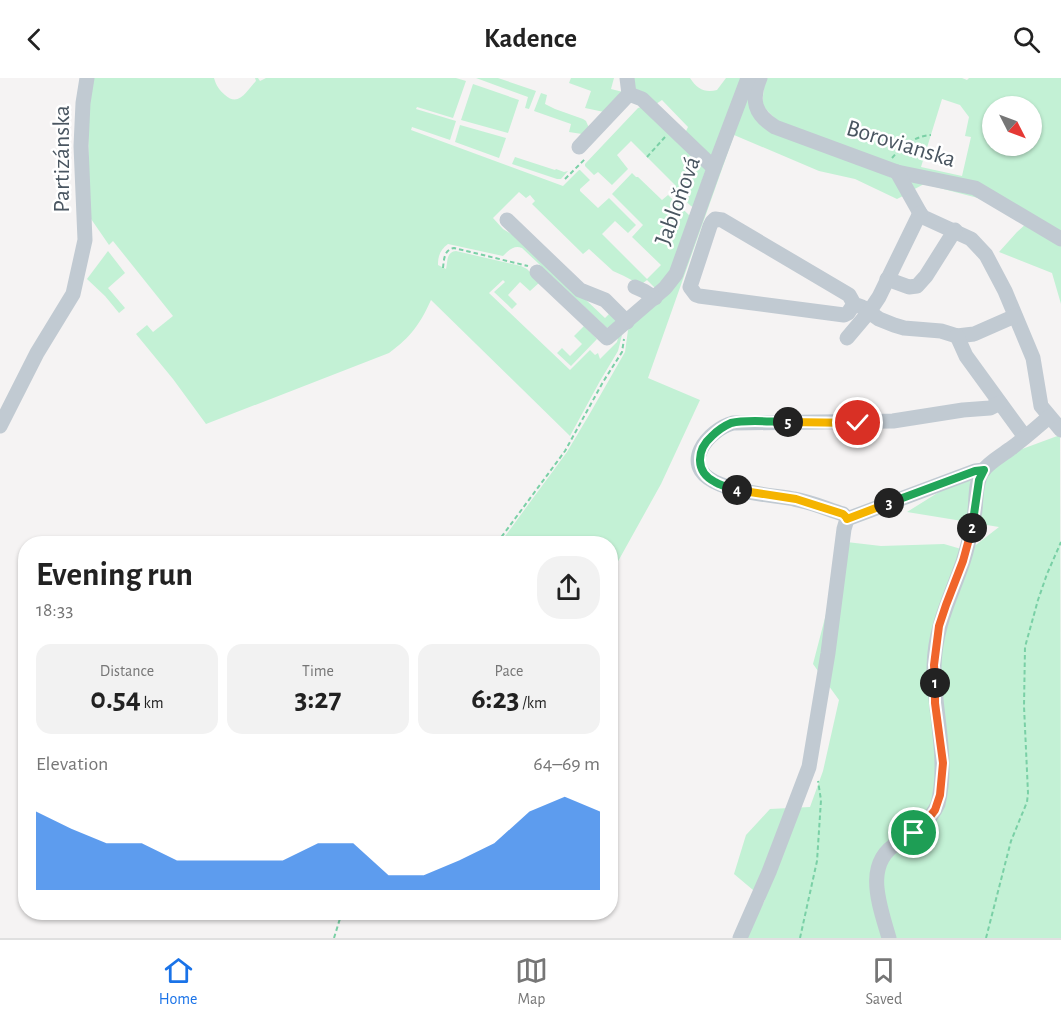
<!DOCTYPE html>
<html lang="en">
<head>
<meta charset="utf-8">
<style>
	:root { --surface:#fff; --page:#f2f2f2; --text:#222; --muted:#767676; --line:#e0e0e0; --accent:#1a73e8 }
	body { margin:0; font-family:"Alegreya Sans",sans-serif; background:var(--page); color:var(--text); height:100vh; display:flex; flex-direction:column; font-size:22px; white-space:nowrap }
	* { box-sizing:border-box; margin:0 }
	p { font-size:20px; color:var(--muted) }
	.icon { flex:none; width:33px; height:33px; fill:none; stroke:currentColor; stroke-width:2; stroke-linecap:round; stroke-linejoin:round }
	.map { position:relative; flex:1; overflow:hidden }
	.sheet { position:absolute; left:18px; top:458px; width:600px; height:384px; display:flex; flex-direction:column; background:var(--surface); border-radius:24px; box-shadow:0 2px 4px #0004 }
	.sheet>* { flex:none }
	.needle { width:39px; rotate:132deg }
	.controls { position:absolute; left:982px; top:18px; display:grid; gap:12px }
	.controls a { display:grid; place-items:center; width:60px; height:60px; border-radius:50%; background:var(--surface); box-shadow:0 2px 4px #0004; font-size:30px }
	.pin { position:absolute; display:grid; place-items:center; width:51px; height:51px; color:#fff; margin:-26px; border:3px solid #fff; border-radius:50%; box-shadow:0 2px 6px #0007 }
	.km { position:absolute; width:30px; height:30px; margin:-15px; border-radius:50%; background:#222; color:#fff; font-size:16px; line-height:30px; text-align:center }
	.round { display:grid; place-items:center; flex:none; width:63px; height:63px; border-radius:24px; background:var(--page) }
	.head { display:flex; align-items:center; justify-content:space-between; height:102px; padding:0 18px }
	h1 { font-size:33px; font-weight:700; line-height:45px }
	.stats { display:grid; grid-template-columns:repeat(3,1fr); gap:9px; height:102px; padding:6px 18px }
	.stats div { display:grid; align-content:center; border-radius:15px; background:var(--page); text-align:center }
	.stats b { font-size:30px; font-weight:700 }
	.stats small { font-size:16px; font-weight:400 }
	.stats p { font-size:16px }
	.chart { height:168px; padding:12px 18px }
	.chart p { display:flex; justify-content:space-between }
	.chart svg { width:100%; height:108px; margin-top:6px; fill:var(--accent); opacity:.7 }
	header { display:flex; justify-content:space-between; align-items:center; height:78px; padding:0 18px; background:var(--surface); font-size:27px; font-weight:700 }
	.menu { display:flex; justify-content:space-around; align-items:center; height:84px; border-top:2px solid var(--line); background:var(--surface); font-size:16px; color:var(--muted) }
	.menu a { display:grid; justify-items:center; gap:3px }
	.menu .selected { color:var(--accent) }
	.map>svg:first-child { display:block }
</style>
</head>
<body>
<header><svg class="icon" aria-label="back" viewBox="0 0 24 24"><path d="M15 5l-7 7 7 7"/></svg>Kadence<svg class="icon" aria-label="search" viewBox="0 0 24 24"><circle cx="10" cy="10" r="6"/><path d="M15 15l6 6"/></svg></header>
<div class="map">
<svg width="1061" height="860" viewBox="0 0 1061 860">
	<rect width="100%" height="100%" fill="#f5f3f3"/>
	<g fill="#c3f1d5" fill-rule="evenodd">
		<path d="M91 0H214C216 7 219 12 225 17 239 30 247 12 256 3L255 0H258L260 3 266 0H456L466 3 453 40 417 29 416 31 456 43 450 62 412 49 411 52 563 108 579 92H580L590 102 580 111V113L598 130 609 120 636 147 628 155 615 143 602 156 647 201 661 187 632 159 643 147 612 116 632 95 636 99H638L662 122 668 117 689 137 690 141 669 196 655 210 647 202 643 205H637L624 198 613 193 589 171 583 176 532 126 535 123 530 117 526 120 519 114 493 140 503 151 525 164 605 240 610 235 617 243 607 250 522 170C514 167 509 172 503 178L448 166C440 172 438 178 438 187L446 191C448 183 446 174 456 173L521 188 527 191 540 204 530 213 520 204 508 217 517 226 512 231 494 214 505 204 503 202 489 215 570 292 590 272 595 277 598 275 600 281 617 264 619 256 623 253 618 273 600 303 570 358 431 222C420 246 411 259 389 275L206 346 173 301 136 256 147 247 153 254 173 238 113 163 109 167 89 138 88 26Z"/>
		<polygon points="476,0 498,0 536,13 529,31 525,30 528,19"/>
		<polygon points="571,0 614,0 611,11 623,14 604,34 585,30 591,13 569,5"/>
		<path d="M630 0H690C697 11 705 15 717 12L726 0H742L714 76 710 78 685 55 688 49 662 22 656 26 635 10Z"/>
		<polygon points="751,0 750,28 892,100 905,117 897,121 855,101 819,93 734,57 648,300 700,322 661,406 611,496 610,465 500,465 567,374 589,337 625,274 628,252 631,247 656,226"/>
		<path d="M765 0H962L967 2 969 0H1061V155L976 106 898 89 780 46 762 27ZM942 21 960 27 969 39 965 58 971 59 962 98 921 89ZM993 28H1032V68H993Z"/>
		<polygon points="473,6 519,22 508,55 461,42"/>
		<polygon points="541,15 547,17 545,26 555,31 583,41 586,43 589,50 582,56 569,54 571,46 534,33"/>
		<polygon points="641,29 706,91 693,129 691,128 673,111 676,108 631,63 617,77 628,91 612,107 598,94 594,97 585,88 585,86 638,30"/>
		<polygon points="460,47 506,60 499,80 455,64"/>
		<polygon points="515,79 555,92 556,91 564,94 568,93 561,101 557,101 512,86"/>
		<polygon points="905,98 974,114 1061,168 1061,226 1052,195 999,174 1017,154 1027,145 978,120 924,106 911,113 904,100"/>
		<polygon points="108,173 125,195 108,210 125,230 119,235 105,218 87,201"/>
		<polygon points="584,248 597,261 571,288 557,275 562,270 570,278 582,266 574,258"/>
		<polygon points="1060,357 1061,860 744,860 765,822 734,796 746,757 770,731 810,729 823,693 839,622 813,586 832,513 838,463 881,468 944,466 968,473 999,449 907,434 955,404 1003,378"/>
	</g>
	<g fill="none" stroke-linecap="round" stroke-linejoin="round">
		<g stroke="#7ad0a6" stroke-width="2" stroke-dasharray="4.5 3" stroke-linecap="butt">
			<polyline points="647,79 665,59"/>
			<path d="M892 80C902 68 915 58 931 57"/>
			<polyline points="565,101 586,80"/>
			<path d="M443 190C444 181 444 172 454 170L528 188"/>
			<polyline points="497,465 565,373 603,304 622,274 624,261"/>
			<polyline points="334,860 342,834"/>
			<polyline points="800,860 817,783 821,722 818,703"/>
			<polyline points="986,860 1011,763 1027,724 1028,715 1024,628 1025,569 1038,522 1047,496 1061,464"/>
		</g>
		<g stroke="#c1cad2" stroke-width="15">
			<path d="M760 0C751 22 754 36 775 49L897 94 975 110 1061 161"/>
			<polyline points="629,16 642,21 714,90"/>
			<polyline points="579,69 629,16 627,0"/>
			<polyline points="897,94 920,135 923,139 971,161 986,177 1005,213 1033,280 1041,328 1061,352"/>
			<polyline points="507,142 580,212 605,222 627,244"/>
			<polyline points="537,194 607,260 665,210 676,196 714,90 748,0"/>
			<polyline points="887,201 909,209 917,208 926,198 955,152"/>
			<polyline points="635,209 644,213 655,220"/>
			<polyline points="854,226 848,235 844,237 699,218 696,217 690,209 710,148 712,144 715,141 722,142 849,217 854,226 862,229 879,241 894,247 904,250 941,253 957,258 974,256 1015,238"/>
			<polyline points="957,258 966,278 1025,359"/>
			<polyline points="847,260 869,234 879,219 920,135"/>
			<polyline points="0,348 37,275 73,216 85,162 81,68 83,25 87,0"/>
			<polyline points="847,441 975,393 984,392"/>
			<path d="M740 860 769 794 809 689 828 575 844 451 847 441 846 439 843 436C827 431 811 424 794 421 772 416 681 414 701 371 707 359 721 348 733 345L893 343 963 332 990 330 1000 325"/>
			<path d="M889 860C880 828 862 785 899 764 915 754 930 744 938 726 949 681 934 635 934 589 935 548 950 521 963 484 968 469 971 454 974 439 977 425 974 407 982 394 989 384 1001 378 1010 371 1024 361 1036 350 1049 339"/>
		</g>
	</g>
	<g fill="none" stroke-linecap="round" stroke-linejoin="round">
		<defs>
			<polyline id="split-1" points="914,755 921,750 935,732 940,717 943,685 935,625 935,605"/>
			<polyline id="split-2" points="935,605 934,587 939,548 946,527 963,483 972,450"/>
			<polyline id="split-3" points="889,425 975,393 984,392 979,402 972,450"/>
			<polyline id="split-4" points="737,412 796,421 843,436 846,439 847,441 889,425"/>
			<path id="split-5" d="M737 412C730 410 722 408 715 404 695 394 696 372 712 358 717 353 724 348 731 345 747 341 771 344 788 344"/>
			<polyline id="split-6" points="788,344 858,345"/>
		</defs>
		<use href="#split-1" stroke="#fff" stroke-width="12"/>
		<use href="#split-2" stroke="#fff" stroke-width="12"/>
		<use href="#split-3" stroke="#fff" stroke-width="12"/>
		<use href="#split-4" stroke="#fff" stroke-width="12"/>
		<use href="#split-5" stroke="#fff" stroke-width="12"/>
		<use href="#split-6" stroke="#fff" stroke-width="12"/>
		<use href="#split-1" stroke="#f0652b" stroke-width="8"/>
		<use href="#split-2" stroke="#f0652b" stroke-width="8"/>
		<use href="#split-3" stroke="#22a559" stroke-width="8"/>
		<use href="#split-4" stroke="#f5b400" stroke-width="8"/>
		<use href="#split-5" stroke="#22a559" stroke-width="8"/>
		<use href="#split-6" stroke="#f5b400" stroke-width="8"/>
	</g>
	<g text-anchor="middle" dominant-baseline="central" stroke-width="5" stroke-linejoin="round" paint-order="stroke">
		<g font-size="24" fill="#4a5661" stroke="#fff">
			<text transform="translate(901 66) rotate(17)">Borovianska</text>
			<text transform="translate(62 81) rotate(-90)">Partizánska</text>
			<text transform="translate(678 123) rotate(-70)">Jabloňová</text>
		</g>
	</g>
</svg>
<div class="controls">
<a><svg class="needle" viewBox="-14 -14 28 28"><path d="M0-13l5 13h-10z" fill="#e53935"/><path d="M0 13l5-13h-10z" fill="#767676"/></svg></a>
</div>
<div class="pin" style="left:914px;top:755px;background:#1e9e55"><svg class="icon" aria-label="arrive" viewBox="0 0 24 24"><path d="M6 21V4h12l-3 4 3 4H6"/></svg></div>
<div class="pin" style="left:858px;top:345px;background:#d93025"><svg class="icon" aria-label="check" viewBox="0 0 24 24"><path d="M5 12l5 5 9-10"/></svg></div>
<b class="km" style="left:935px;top:605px">1</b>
<b class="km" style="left:972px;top:450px">2</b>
<b class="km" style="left:889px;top:425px">3</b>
<b class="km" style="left:737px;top:412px">4</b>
<b class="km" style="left:788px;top:344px">5</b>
<section class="sheet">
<div class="head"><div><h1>Evening run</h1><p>18:33</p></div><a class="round"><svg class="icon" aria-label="share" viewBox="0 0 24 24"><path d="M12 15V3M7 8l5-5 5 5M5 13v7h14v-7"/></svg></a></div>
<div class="stats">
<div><p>Distance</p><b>0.54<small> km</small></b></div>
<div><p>Time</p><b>3:27</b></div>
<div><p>Pace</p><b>6:23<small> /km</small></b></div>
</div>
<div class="chart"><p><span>Elevation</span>64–69 m</p>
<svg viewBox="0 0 160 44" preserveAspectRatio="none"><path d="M0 44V12L10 19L20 25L30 25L40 32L50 32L60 32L70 32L80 25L90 25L100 38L110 38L120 32L130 25L140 12L150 6L160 12V44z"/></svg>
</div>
</section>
</div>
<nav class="menu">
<a class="selected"><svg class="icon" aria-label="home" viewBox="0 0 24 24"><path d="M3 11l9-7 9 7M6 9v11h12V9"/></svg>Home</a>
<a><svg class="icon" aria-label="map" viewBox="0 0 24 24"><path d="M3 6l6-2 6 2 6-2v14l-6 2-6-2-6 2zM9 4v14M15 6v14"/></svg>Map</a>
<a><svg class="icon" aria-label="saved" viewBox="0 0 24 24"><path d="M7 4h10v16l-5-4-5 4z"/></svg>Saved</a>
</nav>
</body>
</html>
